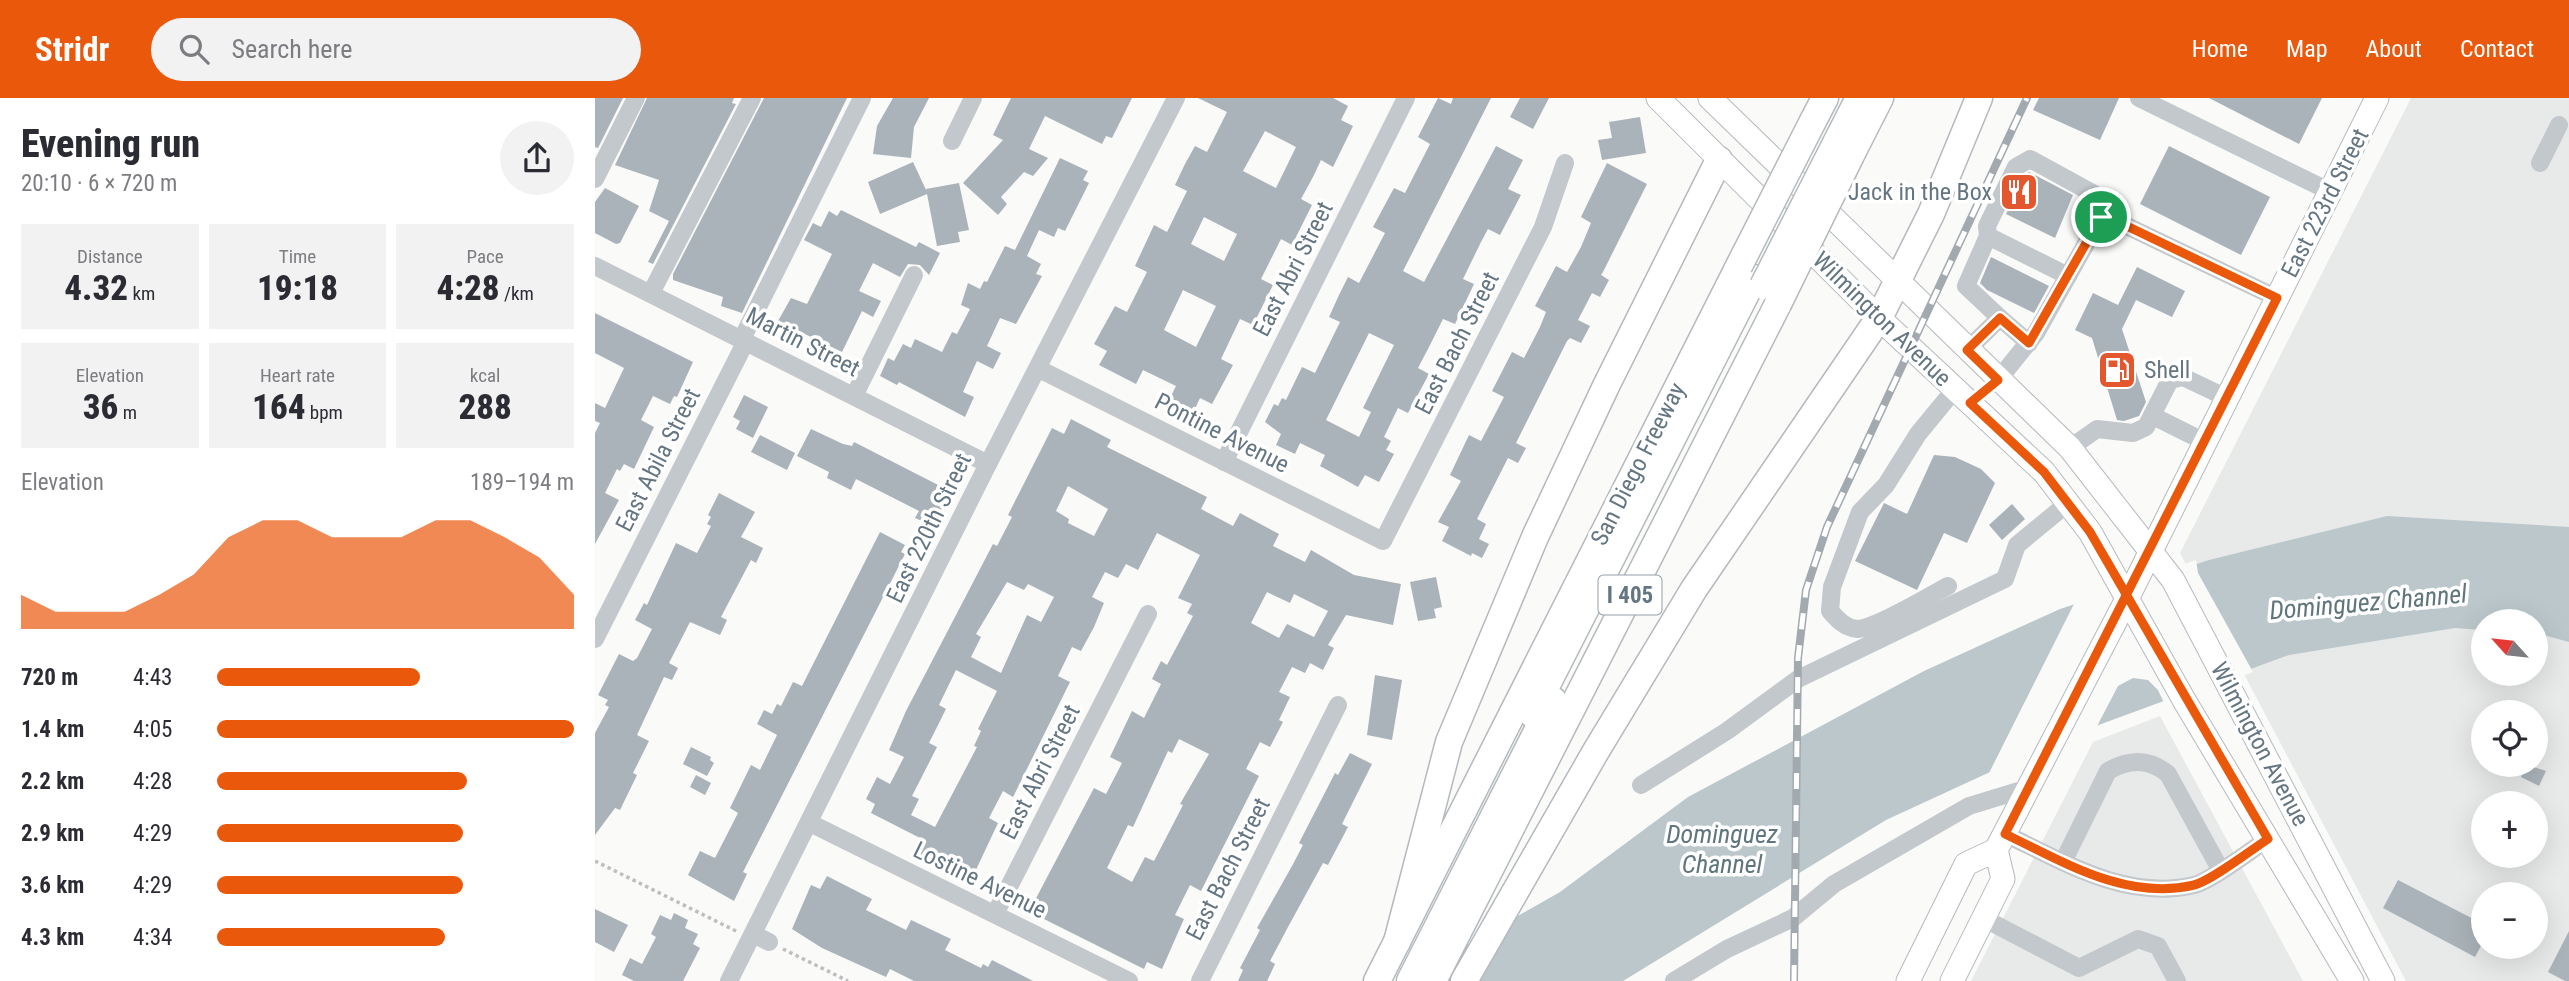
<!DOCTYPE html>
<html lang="en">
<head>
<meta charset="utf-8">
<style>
	:root { --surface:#fff; --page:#f2f2f3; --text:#2b2b33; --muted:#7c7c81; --accent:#ea580c }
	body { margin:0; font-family:"Roboto Condensed",sans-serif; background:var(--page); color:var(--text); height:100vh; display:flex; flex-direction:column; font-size:26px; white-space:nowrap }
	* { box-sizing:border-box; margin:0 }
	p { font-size:23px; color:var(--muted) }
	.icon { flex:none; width:38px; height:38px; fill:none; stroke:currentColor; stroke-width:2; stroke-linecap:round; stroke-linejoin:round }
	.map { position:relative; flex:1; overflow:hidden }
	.panel { display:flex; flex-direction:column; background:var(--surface); width:595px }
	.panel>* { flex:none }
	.needle { width:46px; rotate:297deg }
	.controls { position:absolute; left:1876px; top:511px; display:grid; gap:14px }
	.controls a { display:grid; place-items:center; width:77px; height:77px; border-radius:50%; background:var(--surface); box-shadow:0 7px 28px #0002; font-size:35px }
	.pin { position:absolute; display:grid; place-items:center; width:60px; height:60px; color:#fff; margin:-30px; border:4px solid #fff; border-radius:50%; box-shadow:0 2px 7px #0007 }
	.round { display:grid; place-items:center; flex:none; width:74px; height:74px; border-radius:37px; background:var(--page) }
	.headline { display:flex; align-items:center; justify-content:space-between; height:119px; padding:0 21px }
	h1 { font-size:38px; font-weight:800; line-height:52px }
	.stats { display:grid; grid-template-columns:repeat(3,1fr); gap:10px; height:119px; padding:7px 21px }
	.stats div { display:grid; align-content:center; border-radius:0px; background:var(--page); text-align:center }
	.stats b { font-size:35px; font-weight:800 }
	.stats small { font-size:19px; font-weight:400 }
	.stats p { font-size:19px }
	.chart { height:196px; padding:14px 21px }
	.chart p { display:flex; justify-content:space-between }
	.chart svg { width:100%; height:126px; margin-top:7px; fill:var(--accent); opacity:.7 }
	ul { padding:0 21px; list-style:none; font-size:23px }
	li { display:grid; grid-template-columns:112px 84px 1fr; align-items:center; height:52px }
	li i { height:18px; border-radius:9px; background:var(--accent) }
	header { display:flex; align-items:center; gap:42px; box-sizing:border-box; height:98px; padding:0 35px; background:var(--accent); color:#fff }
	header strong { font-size:33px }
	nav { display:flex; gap:38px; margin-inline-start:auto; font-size:24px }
	.search { width:490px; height:63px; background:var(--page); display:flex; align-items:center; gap:18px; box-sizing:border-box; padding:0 24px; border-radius:38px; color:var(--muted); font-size:26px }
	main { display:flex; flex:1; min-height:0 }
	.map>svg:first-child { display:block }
</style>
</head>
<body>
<header>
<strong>Stridr</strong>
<div class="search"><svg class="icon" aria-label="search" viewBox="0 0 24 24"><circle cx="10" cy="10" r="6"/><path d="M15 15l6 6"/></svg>Search here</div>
<nav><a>Home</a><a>Map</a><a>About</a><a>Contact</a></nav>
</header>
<main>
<section class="panel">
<div class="headline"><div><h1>Evening run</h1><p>20:10 · 6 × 720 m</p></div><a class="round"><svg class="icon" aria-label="share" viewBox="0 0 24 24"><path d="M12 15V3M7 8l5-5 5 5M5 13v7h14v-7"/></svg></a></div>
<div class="stats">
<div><p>Distance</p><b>4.32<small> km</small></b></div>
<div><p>Time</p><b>19:18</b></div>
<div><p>Pace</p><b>4:28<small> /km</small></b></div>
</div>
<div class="stats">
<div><p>Elevation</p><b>36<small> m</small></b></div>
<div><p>Heart rate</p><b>164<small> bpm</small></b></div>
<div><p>kcal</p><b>288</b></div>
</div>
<div class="chart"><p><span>Elevation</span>189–194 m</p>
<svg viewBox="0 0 160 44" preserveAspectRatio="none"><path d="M0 44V32L10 38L20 38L30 38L40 32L50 25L60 12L70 6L80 6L90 12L100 12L110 12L120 6L130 6L140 12L150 19L160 32V44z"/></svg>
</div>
<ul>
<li><b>720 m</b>4:43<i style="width:57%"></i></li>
<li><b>1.4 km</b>4:05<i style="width:100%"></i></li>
<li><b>2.2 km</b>4:28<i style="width:70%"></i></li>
<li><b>2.9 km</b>4:29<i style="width:69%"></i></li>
<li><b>3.6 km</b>4:29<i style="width:69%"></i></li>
<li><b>4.3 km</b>4:34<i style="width:64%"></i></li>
</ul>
</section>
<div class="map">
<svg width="1974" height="883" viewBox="0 0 1974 883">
	<rect width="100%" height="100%" fill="#fafaf8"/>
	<g fill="#e8e9e9" fill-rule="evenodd">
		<path d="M1816 0H1974V883H1811L1585 455ZM1888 523H1941V576H1888ZM1888 614H1941V667H1888ZM1888 705H1941V758H1888ZM1888 796H1941V849H1888Z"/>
		<polygon points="1565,618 1708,883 1376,883 1498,644"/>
	</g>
	<polygon fill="#bbc7cb" points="1792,418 1974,429 1974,544 1941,535 1941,523 1888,523 1888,532 1860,530 1694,557 1471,639 1291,722 1028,883 808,883 965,794 1093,699 1329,573 1465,511 1614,462"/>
	<polygon fill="#fafaf8" points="1601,462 1603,475 1658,574 1570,607 1563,592 1553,582 1538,580 1523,588 1500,632 1392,679 1481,502"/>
	<g fill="#aab3b9" fill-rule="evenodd">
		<polygon points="0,0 28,0 3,50 0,49"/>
		<polygon points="52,0 139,0 137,5 141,6 58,166 53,164 74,123 54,113 64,82 20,67"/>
		<polygon points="169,0 252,0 147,215 126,208 128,199 78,182 78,176"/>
		<polygon points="298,0 334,0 319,29 316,60 278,56 282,28"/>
		<polygon points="416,0 537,0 517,40 511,38 507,46 450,18 434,51 453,60 438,78 429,74 406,99 412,106 403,117 368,85 408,42 398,37"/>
		<path d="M603 0H738L753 8 746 22 758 28 738 69 726 62 719 77 706 101 717 107 697 147 686 141 666 181 678 187 658 227 645 221 626 261 638 267 617 306 605 300 598 315 574 302 581 288 548 272 541 286 504 267 512 253 499 246 520 208 532 214 552 174 540 168 559 127 572 134 592 93 580 87 590 66 600 48 612 54 632 14ZM670 33 701 49 681 90 648 73ZM609 119 642 136 629 163 596 146ZM588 192 621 208 601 249 569 232Z"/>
		<path d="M843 0 856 6 858 0H896L808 173 829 184 901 48 928 62 913 91 926 97 905 137 893 131 886 144 868 181 879 186 860 226 848 221 835 247 823 270 834 276 813 315 803 310 789 339 796 343 791 352 799 356 784 384 770 377 763 389 725 368 730 357 705 345 700 356 681 347 686 336 670 324 679 306 683 308 687 300 691 302 707 269 720 275 745 224 734 219 744 197 753 179 764 185 790 135 778 129 799 90 810 95 835 46 823 39ZM774 235 799 247 768 310 776 314 764 339 731 322Z"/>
		<polygon points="925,0 954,0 938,31 915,19"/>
		<polygon points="1444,0 1524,0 1505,42 1438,12"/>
		<polygon points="1614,0 1727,0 1704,46"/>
		<polygon points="1045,19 1051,55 1007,62 1003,42 1017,40 1014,24"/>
		<polygon points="1574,48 1675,99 1646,157 1545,106"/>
		<polygon points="465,60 493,73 488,82 494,85 470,133 463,130 459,139 444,132 432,158 446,166 441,176 447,178 421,226 405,220 392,248 406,255 398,271 382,263 368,294 379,299 370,319 304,284 302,287 285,278 293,260 299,263 308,246 316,250 320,241 347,254 357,234 362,236 375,211 366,207 373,185 385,191 389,183 392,184 410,148 420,152"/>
		<polygon points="318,64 332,94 331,91 364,85 374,132 363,134 365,144 342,148 332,96 285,116 273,84"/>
		<polygon points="1012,65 1052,86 1008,174 1006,177 1014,182 1005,199 997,195 983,222 995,228 986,245 975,240 972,243 921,345 931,350 923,365 913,360 882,421 891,426 884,441 894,446 887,460 877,455 876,458 847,443 854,429 843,424 866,383 855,377 874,337 886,343 909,299 897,293 917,254 929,260 945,229 951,214 940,208 961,168 972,174 986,149 996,125 986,119"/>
		<polygon points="1434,74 1478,97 1460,140 1411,116 1430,77"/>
		<polygon points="10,90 44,108 25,145 21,146 0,135 0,104"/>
		<polygon points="246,112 321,149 324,144 345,155 334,177 325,167 313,166 305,179 278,165 264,193 286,203 278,219 267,213 247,254 183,223 196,200 212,206 237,156 209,142 218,125 226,129 234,113 242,118"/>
		<polygon points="1396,159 1454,188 1439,215 1392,192 1385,185"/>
		<polygon points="1542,169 1590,193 1577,219 1541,202 1527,231 1551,304 1544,318 1529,323 1522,322 1497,240 1480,232 1498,195 1523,207"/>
		<polygon points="0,215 98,264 82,299 79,298 75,306 58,298 46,322 59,329 39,371 29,366 25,373 22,371 10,395 24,402 0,446 0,335 5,325 0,323 0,305 10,310 29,270 0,255"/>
		<polygon points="149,297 173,309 158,340 141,331 145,323 138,319"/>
		<path d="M476 321 516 342 512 349 612 399 606 411 638 428 645 415 684 436 678 448 710 464 716 452 759 477 806 486 798 527 751 517 733 547 739 550 728 572 715 565 710 575 697 569 684 594 695 599 684 622 688 624 675 649 665 644 651 671 664 678 606 793 595 787 580 817 589 821 567 871 552 864 549 871 449 821 453 813 438 806 499 690 511 696 527 665 515 659 537 613 549 620 566 586 557 581 566 563 572 567 598 518 592 515 597 506 583 500 605 457 562 435 543 472 531 466 523 480 510 474 497 499 509 505 499 529 486 553 477 549 463 578 475 584 418 699 408 693 394 720 403 725 379 776 365 768 360 776 320 755 327 741 276 715 280 706 271 701 282 679 295 686 309 659 294 652 311 613 398 446 402 448 417 419 413 417 457 330 469 336ZM473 388 513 411 499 438 473 425 474 421 461 413ZM412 484 429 492 433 486 459 499 446 524 432 517 406 575 376 559 386 539 381 536ZM672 494 695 505 699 496 733 513 719 539 692 526 684 540 656 525ZM361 572 402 593 383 631 386 633 379 648 382 649 340 729 316 717 324 701 317 698 342 649 334 645 351 611 344 607ZM584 641 614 656 585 706 588 707 559 763 550 759 537 784 512 770 533 727 538 729 573 653 577 655Z"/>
		<polygon points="216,331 248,346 257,348 259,344 351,391 353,398 341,422 336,427 320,420 324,413 261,381 256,392 232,380 234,374 202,358"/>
		<polygon points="165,337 200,355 192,372 156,354"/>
		<polygon points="1339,357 1360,359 1386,371 1400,385 1372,445 1349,435 1322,492 1260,463 1289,405 1312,416"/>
		<polygon points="124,395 160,414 146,439 168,450 161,465 156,462 126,519 132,522 125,537 95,524 74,565 83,570 77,582 69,579 42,637 54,643 38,675 42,677 25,712 20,710 0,737 0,635 14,609 10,607 13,602 3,597 24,556 38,563 42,560 57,531 40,522 49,505 52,507 81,445 102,455 116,428 112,426 116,419 113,417"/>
		<polygon points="1417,406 1430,421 1407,442 1394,427"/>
		<polygon points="285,434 310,447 306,454 310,456 148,774 152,776 139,803 93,777 105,753 120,760 143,715 135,710 156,667 165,672 182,637 162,626 169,612 177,616 182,606 186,608 198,584 207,588"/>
		<polygon points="841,479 847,509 839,511 841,520 823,523 815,484"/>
		<polygon points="780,577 807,582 797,642 772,637"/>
		<polygon points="96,649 116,659 115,662 119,665 112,678 88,666"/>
		<polygon points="755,655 777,666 747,726 753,729 733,767 728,765 693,829 675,863 680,866 672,883 643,883 648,872 645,870 665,832 662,830 697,768 708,747 704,745 740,675 743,677"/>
		<polygon points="1932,667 1951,673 1944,688 1926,679"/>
		<polygon points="101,677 116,685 110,697 95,689"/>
		<polygon points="232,778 277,801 271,812 311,832 316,822 356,841 350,852 386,870 388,866 393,869 397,862 438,883 319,883 295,871 291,879 227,850 197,831 216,787 225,791"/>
		<polygon points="1803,782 1888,826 1888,844 1880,859 1788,810"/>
		<polygon points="0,811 33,827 19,854 0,844"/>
		<polygon points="79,815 93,822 90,830 103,836 98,846 105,850 88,883 39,883 27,877 35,860 47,866 61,839 56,836 65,817 76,822"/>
		<polygon points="1974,833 1974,883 1970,883 1953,874"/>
	</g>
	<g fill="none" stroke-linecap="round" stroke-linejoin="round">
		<defs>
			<g id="major">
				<polyline points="1063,0 1284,220 1449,374 1495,434 1589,602 1757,883"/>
				<polyline points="1115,0 1475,350 1578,482 1788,883"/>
				<polyline points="1313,883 1371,766 1401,752 1533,499 1782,0"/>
				<polyline points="1357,883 1408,781 1401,752"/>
			</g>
			<g id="highway">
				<polyline points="1218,23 1230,0"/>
				<polyline points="1241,45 1264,0"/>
				<polyline points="1256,57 1285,0"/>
				<polyline points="937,616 1159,180"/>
				<polyline points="802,844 854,644 940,439 1012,286 1124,62"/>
				<polyline points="782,883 1144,168"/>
				<polyline points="815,883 958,602"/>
				<polyline points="838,883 1183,206"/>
				<polyline points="869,883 1001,653 1099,491 1284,220 1336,116 1384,0"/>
			</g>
		</defs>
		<use href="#major" stroke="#b5babe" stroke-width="25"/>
		<use href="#highway" stroke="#b4b9bd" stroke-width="29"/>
		<g stroke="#bbbfc2" stroke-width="3.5" stroke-dasharray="3.5 3.5" stroke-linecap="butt">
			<polyline points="0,763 143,834"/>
			<polyline points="188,851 253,883"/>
		</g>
		<g stroke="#c3c8cc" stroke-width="18">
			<polyline points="1544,0 1736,94"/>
			<polyline points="357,43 378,0"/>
			<polyline points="1945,65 1964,27"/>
			<polyline points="0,81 41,0"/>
			<polyline points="1393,138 1392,128 1421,69 1435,61 1499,96 1506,119"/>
			<polyline points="0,168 393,366"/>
			<polyline points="56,195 157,0"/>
			<polyline points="1405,220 1434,245"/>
			<polyline points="147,241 267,0"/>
			<polyline points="1372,252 1405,220 1371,188 1393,138 1473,178"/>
			<polyline points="444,271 788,443 948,129 970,65"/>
			<polyline points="1403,282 1441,235 1506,119 1513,119 1682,200"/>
			<polyline points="259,298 319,177"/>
			<polyline points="1558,318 1610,344"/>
			<polyline points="1475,350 1502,331 1538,335 1551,329 1575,282 1588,279 1632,300"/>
			<polyline points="629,364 811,0"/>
			<path d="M1353 488C1334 498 1280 531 1262 531 1250 530 1242 521 1235 513L1237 489 1265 414 1291 387 1323 336 1360 291"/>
			<polyline points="0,541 151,243"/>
			<polyline points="1046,687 1132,633 1203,581 1410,481 1422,447 1473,405"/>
			<polyline points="215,725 534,883"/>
			<path d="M1410 736C1469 764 1531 803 1599 787 1616 783 1656 752 1673 741"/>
			<path d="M1468 764 1513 673C1534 661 1554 660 1573 676L1625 771"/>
			<polyline points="400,816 553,516"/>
			<polyline points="1388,820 1484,870 1543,841 1563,848 1582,883"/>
			<polyline points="158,836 174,844"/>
			<polyline points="134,883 393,366 581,0"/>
			<polyline points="605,883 743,607"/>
			<polyline points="1079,883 1132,851 1198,820 1239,786 1374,708 1433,690"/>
		</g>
		<use href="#major" stroke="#fff" stroke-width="23"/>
		<use href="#highway" stroke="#fff" stroke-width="26"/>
		<defs>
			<polyline id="rail" points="1199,883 1203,560 1211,492 1232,429 1432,0"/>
		</defs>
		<use href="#rail" stroke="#a2aab0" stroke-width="8"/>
		<use href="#rail" stroke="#fff" stroke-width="5" stroke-dasharray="16" stroke-linecap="butt"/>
		<defs>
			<g id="highway-bridge">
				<polyline points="1144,168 1218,23"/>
				<polyline points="1168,188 1241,45"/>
				<polyline points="1183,206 1256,57"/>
			</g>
		</defs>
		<use href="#highway-bridge" stroke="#b4b9bd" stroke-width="29" stroke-linecap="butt"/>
		<use href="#highway-bridge" stroke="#fff" stroke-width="26"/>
	</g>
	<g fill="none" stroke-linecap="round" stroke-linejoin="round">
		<defs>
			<path id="route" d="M1506 119 1434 245 1405 220 1372 252 1403 282 1375 305 1449 374 1495 434 1673 741C1656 752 1616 783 1599 787 1531 803 1469 764 1410 736L1682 200 1513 119H1506"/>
		</defs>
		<use href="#route" stroke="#fff" stroke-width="14"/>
		<use href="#route" stroke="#ea580c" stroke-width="9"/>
	</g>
	<defs>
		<symbol id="restaurant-square" viewBox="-11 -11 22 22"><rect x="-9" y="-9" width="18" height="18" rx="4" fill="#e4572e" stroke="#fff"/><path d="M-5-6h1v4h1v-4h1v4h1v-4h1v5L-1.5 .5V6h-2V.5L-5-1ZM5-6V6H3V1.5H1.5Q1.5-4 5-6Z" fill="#fff"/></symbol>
		<symbol id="fuel-square" viewBox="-11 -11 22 22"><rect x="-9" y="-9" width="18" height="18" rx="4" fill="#e4572e" stroke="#fff"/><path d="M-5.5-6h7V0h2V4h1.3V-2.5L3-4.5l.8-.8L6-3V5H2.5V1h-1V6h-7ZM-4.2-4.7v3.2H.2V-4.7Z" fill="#fff"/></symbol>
	</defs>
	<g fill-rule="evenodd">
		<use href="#restaurant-square" x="1402" y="72" width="44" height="44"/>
		<use href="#fuel-square" x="1500" y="250" width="44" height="44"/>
	</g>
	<g text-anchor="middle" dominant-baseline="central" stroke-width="7" stroke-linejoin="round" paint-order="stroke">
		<rect fill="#fff" stroke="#939fa8" stroke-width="2" x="1003.5" y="477.5" width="63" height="39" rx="5"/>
		<g font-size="23" font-weight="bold" fill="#657683">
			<text x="1035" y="497">I 405</text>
		</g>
		<g font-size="24" fill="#657683" stroke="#fff" text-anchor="end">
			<text x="1397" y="94">Jack in the Box</text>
			<text x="1549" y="272" text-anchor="start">Shell</text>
		</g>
		<g font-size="24" fill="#657683" stroke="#fff">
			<text transform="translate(1730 105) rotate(-63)">East 223rd Street</text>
			<text transform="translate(698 171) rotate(-63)">East Abri Street</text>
			<text transform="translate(1287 221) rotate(44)">Wilmington Avenue</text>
			<text transform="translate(208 244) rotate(27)">Martin Street</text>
			<text transform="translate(862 245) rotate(-63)">East Bach Street</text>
			<text transform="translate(627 335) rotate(27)">Pontine Avenue</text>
			<text transform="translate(63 362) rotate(-63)">East Abila Street</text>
			<text transform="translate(1043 366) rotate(-63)">San Diego Freeway</text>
			<text transform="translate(334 430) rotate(-64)">East 220th Street</text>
			<text transform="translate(1665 646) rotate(62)">Wilmington Avenue</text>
			<text transform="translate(445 674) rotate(-63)">East Abri Street</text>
			<text transform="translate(633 771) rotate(-63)">East Bach Street</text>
			<text transform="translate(385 782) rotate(26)">Lostine Avenue</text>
		</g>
		<g font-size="26" font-style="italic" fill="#60757c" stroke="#fff">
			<text transform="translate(1773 504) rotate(-5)">Dominguez Channel</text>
			<text x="1127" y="736">Dominguez<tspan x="1127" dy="30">Channel</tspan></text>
		</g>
	</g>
</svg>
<div class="controls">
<a><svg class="needle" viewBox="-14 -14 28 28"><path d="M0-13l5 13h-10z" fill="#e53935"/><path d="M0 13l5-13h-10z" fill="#7c7c81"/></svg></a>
<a><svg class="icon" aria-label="locate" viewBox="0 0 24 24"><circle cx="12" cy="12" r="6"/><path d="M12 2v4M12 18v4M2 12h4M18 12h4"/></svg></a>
<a>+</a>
<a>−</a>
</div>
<div class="pin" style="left:1506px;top:119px;background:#1e9e55"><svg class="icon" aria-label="arrive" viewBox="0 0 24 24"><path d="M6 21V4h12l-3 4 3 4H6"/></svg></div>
</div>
</main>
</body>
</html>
